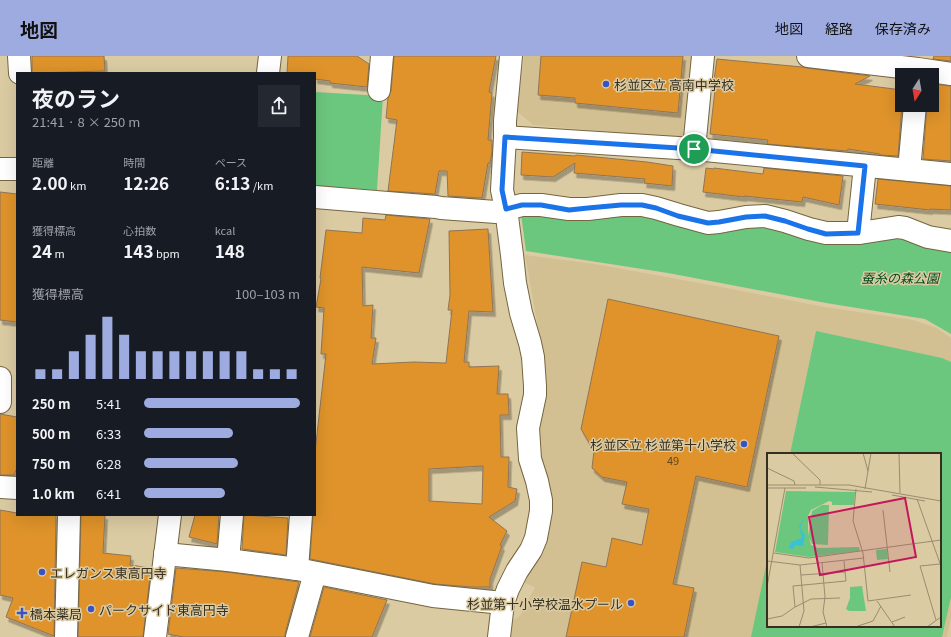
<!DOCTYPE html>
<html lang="ja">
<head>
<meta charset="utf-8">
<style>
	:root { --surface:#171b24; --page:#242831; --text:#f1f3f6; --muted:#9ea1a6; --accent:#9eabe0 }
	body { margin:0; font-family:Georgia,"Noto Sans JP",serif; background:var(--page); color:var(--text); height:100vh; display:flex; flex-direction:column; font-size:15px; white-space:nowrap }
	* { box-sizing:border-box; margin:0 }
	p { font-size:13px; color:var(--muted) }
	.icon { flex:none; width:22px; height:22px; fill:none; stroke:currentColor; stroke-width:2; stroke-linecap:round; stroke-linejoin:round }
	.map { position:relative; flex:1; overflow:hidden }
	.drawer { position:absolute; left:16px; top:16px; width:300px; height:444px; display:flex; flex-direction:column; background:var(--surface); border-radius:0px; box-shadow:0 4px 16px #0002 }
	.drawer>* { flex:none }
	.needle { width:26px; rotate:191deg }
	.controls { position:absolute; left:895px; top:12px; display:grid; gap:8px }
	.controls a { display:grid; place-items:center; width:44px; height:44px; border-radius:0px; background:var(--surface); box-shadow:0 4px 16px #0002; font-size:20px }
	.pin { position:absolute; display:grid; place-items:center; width:34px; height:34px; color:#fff; margin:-17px; border:2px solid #fff; border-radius:50%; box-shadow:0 1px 4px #0007 }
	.round { display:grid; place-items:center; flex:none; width:42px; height:42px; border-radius:0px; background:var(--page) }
	.overview { display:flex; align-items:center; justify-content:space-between; height:68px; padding:0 16px }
	h1 { font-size:22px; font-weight:700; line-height:30px }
	.figures { display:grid; grid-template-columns:repeat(3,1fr); gap:6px; height:68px; padding:4px 16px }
	.figures div { display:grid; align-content:center }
	.figures b { font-size:17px; font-weight:700 }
	.figures small { font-size:11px; font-weight:400 }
	.figures p { font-size:11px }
	.chart { height:112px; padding:8px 16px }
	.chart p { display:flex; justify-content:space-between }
	.chart svg { width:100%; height:72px; margin-top:4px; stroke:var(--accent); stroke-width:6 }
	ul { padding:0 16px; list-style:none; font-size:13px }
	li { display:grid; grid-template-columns:64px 48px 1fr; align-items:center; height:30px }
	li i { height:10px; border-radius:5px; background:var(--accent) }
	header { display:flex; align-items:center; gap:24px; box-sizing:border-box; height:56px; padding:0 20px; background:var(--accent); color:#111 }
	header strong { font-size:19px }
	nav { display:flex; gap:22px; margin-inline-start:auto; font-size:14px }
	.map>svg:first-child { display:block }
</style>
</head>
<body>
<header>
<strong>地図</strong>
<nav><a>地図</a><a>経路</a><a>保存済み</a></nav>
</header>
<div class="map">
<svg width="951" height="581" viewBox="0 0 951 581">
	<defs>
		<filter id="shadow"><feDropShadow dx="2.5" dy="4.5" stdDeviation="0" flood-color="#0004"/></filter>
	</defs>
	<rect width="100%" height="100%" fill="#dbcba3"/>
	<g fill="#d3c092" fill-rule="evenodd">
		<polygon points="524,0 694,0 689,75 676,82 533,69 517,55"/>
		<path d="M525 199 595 208 721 231 825 251 913 264 937 272 951 282V562L947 581H506L509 566 520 560 535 531 525 527 524 518 539 398V358L545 310ZM768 398H940V570H768Z"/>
	</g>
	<g fill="#6cc77e">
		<polygon points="315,36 383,40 377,134 315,130"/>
		<polygon points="631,155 896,182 951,193 951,278 925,263 826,247 668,217 526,195 521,158"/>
		<polygon points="816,275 942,302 951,306 951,541 942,581 751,581 768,500 768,570 940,570 940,398 790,398"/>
	</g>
	<g fill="#df932b" stroke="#907456" fill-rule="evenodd" filter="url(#shadow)">
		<polygon points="32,0 104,0 105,15 32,17"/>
		<polygon points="288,0 357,0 369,8 367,31 330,27 330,25 315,23 315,17 287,17"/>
		<polygon points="394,0 496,0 489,36 492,37 488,84 492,84 492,96 490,107 488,107 482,142 448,140 447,115 439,115 435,138 388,135 397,64 386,62 388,42 391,35"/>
		<polygon points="541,0 683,0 678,57 575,47 575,42 538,39"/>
		<polygon points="934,0 951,0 951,5 933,3"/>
		<polygon points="717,3 802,11 807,12 870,20 855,28 902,34 902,49 898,100 880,99 880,98 848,93 847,95 767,88 768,84 710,78 716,25 714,24"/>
		<polygon points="932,28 951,30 951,105 923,103 927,49 932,49"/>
		<polygon points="522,96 575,100 576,99 647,106 673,110 672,130 644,127 645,123 574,117 575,107 553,121 521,119"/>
		<polygon points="706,112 714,113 714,112 763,118 764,112 843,120 839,149 803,141 802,146 744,140 744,141 703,136"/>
		<polygon points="878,123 951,130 951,154 930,153 930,154 875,148"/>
		<polygon points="0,136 17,138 17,266 0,264"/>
		<path d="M386 159 430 163 419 217 362 211 363 250 373 249 371 282H376L372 308 414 306 446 307 452 254H448L450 239 449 175 488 173 493 256 469 255 464 306H469V311L499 310 497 338H508L509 359H500L501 401H509L508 431 517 433 515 445 489 461 507 475 500 489 502 490 490 523V531H472L435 528 310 503 313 459H315V396L326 298H321L324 252 316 251 321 223 320 222 326 174 362 177 363 162 385 164ZM483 410 482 448 429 445V413Z"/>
		<polygon points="608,243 779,280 747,431 696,420 673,528 694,532 684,581 566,581 582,506 606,511 612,482 642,489 649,453 622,448 627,426 602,421 592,412 594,395 581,373"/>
		<polygon points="0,358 17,361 17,412 14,419 0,419"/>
		<polygon points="0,454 17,457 17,459 56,459 54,580 6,561 13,542 0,539"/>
		<polygon points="81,459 105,459 103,497 131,500 130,509 151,512 143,581 78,581"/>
		<polygon points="195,459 219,459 217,488 189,481"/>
		<polygon points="244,459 288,462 286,499 242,493"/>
		<polygon points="176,512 227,516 299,526 285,578 285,581 183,581 168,578"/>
		<polygon points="324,531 387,544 372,581 310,581"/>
	</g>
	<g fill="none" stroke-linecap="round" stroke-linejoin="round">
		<defs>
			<g id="minor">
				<polyline points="19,0 20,17"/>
				<polyline points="808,0 918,13 951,18"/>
				<polyline points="268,17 270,0"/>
				<polyline points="379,34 382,0"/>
				<polyline points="505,81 694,93 951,118"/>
				<polyline points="694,93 703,0"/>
				<polyline points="0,113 17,113"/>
				<polyline points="909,114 915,49"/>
				<polyline points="315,141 436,151 441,152 496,156 506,153 522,149 541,149 569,153 588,153 621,149 642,149 656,152 679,159 708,167 719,166 746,161 765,160 785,165 809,173 826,177 860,177 898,171 905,172 928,181 951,185"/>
				<polyline points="858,177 865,110"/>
				<polyline points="0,322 0,346"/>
				<polyline points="0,431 17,432"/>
				<polyline points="165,498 228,504 297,513 433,540 503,547"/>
				<polyline points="228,504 232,459"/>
				<polyline points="297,513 301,459"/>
				<polyline points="66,581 69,459"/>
				<polyline points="155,581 170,459"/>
				<polyline points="297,581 315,517"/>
				<polyline points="499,581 503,547 508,533 517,515 531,494 536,482 541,455 541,444 537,425 530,403 528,372 535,339 535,330 533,301 530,287 521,257 515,227 512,199 506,153 502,134 505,81 505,65 511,0"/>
			</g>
		</defs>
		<use href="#minor" stroke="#746541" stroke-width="24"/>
		<use href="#minor" stroke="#fff" stroke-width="22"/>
	</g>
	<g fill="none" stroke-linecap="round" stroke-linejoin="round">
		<defs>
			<polygon id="route" points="505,81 694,93 865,110 858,177 826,178 808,173 785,165 765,160 746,161 719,166 708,167 678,160 656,152 642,149 621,149 588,152 569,154 541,149 522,149 506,153 502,134"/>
		</defs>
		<use href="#route" stroke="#fff" stroke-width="8"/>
		<use href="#route" stroke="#1a73e8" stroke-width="5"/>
	</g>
	<g fill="#3853c4" stroke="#dbcba3" stroke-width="1.5">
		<circle cx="606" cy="28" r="4"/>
		<circle cx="744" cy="388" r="4"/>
		<circle cx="42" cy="516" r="4"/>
		<circle cx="631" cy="547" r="4"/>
		<circle cx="91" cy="553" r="4"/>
		<path d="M20 551h4v4h4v4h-4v4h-4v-4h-4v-4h4z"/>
	</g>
	<g text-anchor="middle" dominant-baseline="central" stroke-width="3" stroke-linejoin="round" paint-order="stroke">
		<g font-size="11" fill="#604823">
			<text x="673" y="404">49</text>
		</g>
		<g font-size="13" fill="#362f20" stroke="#dbcba3" text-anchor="start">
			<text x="614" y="28">杉並区立 高南中学校</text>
			<text x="736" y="388" text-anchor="end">杉並区立 杉並第十小学校</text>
			<text x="50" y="516">エレガンス東高円寺</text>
			<text x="623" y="547" text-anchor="end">杉並第十小学校温水プール</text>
			<text x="99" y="553">パークサイド東高円寺</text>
			<text x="30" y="557">橋本薬局</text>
		</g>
		<g font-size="13" font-style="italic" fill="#004c1b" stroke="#dbcba3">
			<text x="900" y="221">蚕糸の森公園</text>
		</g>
	</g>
	<g transform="translate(767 397)">
		<rect width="174" height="174" fill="#dbcba3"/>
		<path d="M19 38 88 39 87 52H65V49L62 48 44 57 41 63V83L45 58 55 52H62L61 92 45 91 42 85 44 92 51 95 92 94 93 98 42 104 8 99ZM120 96 121 106 110 107 109 97ZM95 133 99 158H82L79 156 83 145V134Z" fill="#6cc77e"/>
		<path d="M38 62 33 75 38 82 36 93 28 92 26 96 22 95 24 89 35 85 32 74Z" fill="#3ac2d4"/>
		<path fill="none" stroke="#998d6f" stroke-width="1" d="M25 0 53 27V32M96 0 101 18M132 0 133 40M0 15 27 28 28 32M0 32H82L174 48M48 34 105 39M0 35H39M89 36 86 68 96 100 101 148 144 142M98 36 104 0M125 42 158 48M150 46 174 113M116 57 123 119M7 100 42 105 174 87M0 108 33 112 97 105M55 110 58 144 56 159 60 174M34 122 78 119M0 134 18 35M110 148 128 174M28 154 44 146 73 145M0 166 15 163 28 154 26 133 79 128 77 108M169 167 153 113 173 111M125 169 138 164M32 174 37 158 33 112M43 174 59 170M88 174 106 168 114 153M160 174 174 164"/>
		<path fill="#c2185b" fill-opacity="0.15" stroke="#c2185b" stroke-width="2" d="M138 45 149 104 53 122 42 64Z"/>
		<rect width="174" height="174" fill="none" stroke="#362f20" stroke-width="2"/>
	</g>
</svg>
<div class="controls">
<a><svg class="needle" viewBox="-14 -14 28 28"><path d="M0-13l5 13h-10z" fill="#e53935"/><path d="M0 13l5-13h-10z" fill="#9ea1a6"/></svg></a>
</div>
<div class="pin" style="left:694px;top:93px;background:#1e9e55"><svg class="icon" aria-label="arrive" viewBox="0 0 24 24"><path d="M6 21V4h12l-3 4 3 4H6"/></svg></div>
<section class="drawer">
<div class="overview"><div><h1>夜のラン</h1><p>21:41 · 8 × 250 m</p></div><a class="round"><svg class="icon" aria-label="share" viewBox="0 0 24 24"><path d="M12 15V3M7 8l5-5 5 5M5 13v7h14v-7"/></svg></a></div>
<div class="figures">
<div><p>距離</p><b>2.00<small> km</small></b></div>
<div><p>時間</p><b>12:26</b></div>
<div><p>ペース</p><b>6:13<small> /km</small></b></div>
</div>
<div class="figures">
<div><p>獲得標高</p><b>24<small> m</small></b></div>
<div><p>心拍数</p><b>143<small> bpm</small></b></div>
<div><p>kcal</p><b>148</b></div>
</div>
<div class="chart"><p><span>獲得標高</span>100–103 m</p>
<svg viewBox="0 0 160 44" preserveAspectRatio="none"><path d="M5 44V38M15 44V38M25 44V27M35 44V17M45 44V6M55 44V17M65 44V27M75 44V27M85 44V27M95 44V27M105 44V27M115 44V27M125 44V27M135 44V38M145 44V38M155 44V38"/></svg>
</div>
<ul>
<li><b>250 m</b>5:41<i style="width:100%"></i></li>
<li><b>500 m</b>6:33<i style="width:57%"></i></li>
<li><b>750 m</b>6:28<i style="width:60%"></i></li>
<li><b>1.0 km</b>6:41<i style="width:52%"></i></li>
</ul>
</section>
</div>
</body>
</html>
